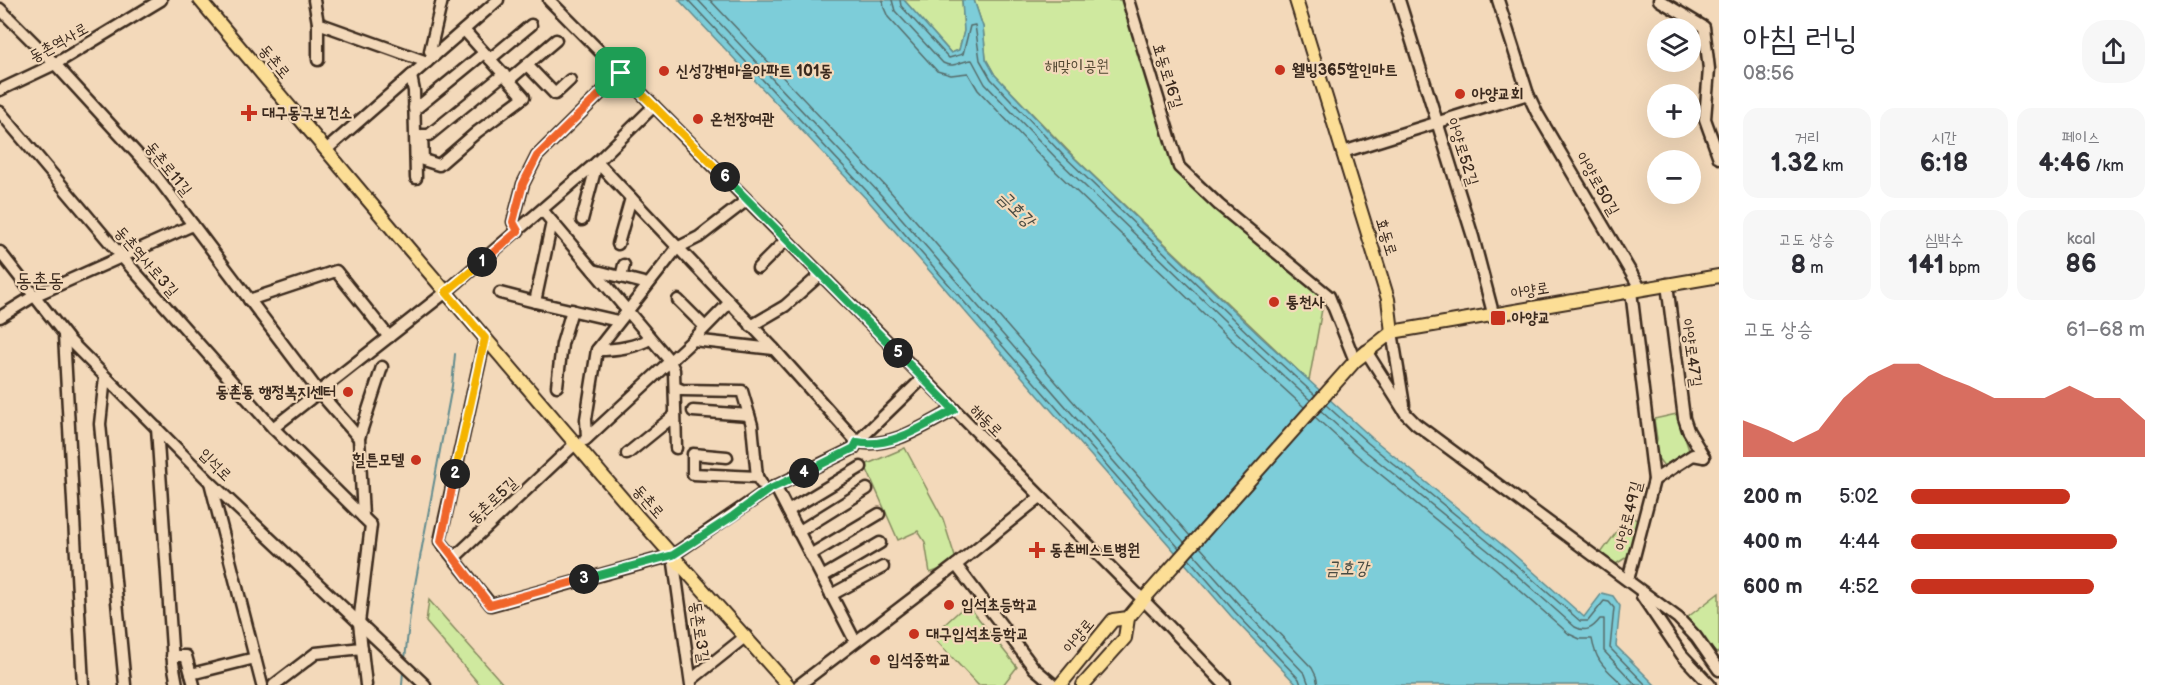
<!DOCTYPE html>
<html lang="ko">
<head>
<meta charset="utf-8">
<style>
	:root { --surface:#fff; --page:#f7f7f7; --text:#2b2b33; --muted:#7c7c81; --accent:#c8321e }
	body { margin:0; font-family:"Balsamiq Sans","Poor Story",sans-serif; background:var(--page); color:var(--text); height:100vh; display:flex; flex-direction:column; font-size:22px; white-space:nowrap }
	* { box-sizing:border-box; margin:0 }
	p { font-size:20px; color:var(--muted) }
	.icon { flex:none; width:33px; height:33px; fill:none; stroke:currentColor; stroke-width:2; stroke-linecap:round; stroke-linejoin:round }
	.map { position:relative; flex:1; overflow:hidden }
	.side { display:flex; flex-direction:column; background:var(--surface); width:450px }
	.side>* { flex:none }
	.controls { position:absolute; left:1647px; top:18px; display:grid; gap:12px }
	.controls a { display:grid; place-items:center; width:54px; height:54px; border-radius:50%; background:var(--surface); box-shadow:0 6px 24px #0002; font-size:30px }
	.pin { position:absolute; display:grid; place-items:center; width:51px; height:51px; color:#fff; margin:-26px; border-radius:12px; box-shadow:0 3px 9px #0006 }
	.km { position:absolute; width:30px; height:30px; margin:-15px; border-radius:50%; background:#222; color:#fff; font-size:16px; line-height:30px; text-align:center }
	.round { display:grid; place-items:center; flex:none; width:63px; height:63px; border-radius:24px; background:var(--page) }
	.summary { display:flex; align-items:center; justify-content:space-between; height:102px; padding:0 24px }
	h1 { font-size:33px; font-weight:600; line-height:45px }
	.metrics { display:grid; grid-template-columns:repeat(3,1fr); gap:9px; height:102px; padding:6px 24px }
	.metrics div { display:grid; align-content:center; border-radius:15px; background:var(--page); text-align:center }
	.metrics b { font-size:26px; font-weight:600 }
	.metrics small { font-size:16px; font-weight:400 }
	.metrics p { font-size:16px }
	.chart { height:168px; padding:12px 24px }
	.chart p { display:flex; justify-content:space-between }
	.chart svg { width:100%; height:108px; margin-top:6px; fill:var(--accent); opacity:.7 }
	ul { padding:0 24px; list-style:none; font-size:20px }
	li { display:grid; grid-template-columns:96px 72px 1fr; align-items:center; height:45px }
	li i { height:15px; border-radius:8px; background:var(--accent) }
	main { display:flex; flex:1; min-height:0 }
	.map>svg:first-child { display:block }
</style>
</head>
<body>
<main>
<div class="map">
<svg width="1719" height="685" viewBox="0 0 1719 685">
	<rect width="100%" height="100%" fill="#f3d9ba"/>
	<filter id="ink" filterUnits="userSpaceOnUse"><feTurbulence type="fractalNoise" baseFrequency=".0167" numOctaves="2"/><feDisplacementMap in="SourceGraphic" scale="12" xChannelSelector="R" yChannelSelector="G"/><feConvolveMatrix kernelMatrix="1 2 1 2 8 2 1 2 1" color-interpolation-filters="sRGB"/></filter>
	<g filter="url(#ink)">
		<g fill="#cfe99f" stroke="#858a5e" stroke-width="1.5">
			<polygon points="904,0 962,0 964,31 959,50 951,53"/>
			<polygon points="974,0 1125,0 1174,163 1324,298 1309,381 1076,159 995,75 986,59 983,27"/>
			<polygon points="1677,414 1689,450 1664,466 1654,453 1657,439 1654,419"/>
			<polygon points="905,448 943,519 957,563 930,573 925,542 918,531 898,540 865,465"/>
			<polygon points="1629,515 1638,521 1630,555 1616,564 1601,553"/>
			<polygon points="1719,593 1719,652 1716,653 1684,620"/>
			<polygon points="429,600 504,685 480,685 426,622"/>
			<polygon points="967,604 1017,667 1003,685 978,685 932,636"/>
		</g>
		<polygon fill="#7dcdd9" stroke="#638c8e" stroke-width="1.5" points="679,0 904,0 951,53 959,50 964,31 962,0 974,0 983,27 986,59 995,75 1066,150 1261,337 1372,438 1511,552 1584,617 1602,593 1613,596 1620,606 1616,646 1655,685 1297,685 1231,616 872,205"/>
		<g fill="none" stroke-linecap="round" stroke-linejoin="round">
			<g stroke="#556b69" stroke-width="1.5">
				<polyline points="688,0 876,201 1179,548"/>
				<polyline points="698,0 882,196 1184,542"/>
				<polyline points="710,0 889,190 1190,536"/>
				<polyline points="883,0 884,8 888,17 937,71 951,75 968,73 978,90 1050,166 1246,354 1304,407"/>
				<path d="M892 0 895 11 943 63C954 69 962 60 972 60L985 84 1057 159 1252 347 1310 400"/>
				<polyline points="900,0 901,6 949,58 963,54 970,26 975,25 980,60 991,79 1062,154 1257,342 1315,395"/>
				<polyline points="1326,405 1368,443 1507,557 1580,621 1588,621 1604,601 1609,602 1614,608 1610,648 1646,685"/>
				<path d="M1321 411 1363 449 1502 562 1575 627C1586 633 1593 628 1600 619H1604V651L1636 685"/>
				<path d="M1315 417 1357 455 1496 569 1569 634 1580 639H1592C1596 663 1606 668 1623 685"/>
				<polyline points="1200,547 1248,601 1312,668 1316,676 1318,685"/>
				<polyline points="1194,554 1241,607 1305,674 1309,685"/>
				<polyline points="1189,559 1235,612 1299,679 1301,685"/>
			</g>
			<g stroke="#638c8e" stroke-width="2">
				<polyline points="405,659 411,606 452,386 455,354"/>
				<polyline points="402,685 403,671"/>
			</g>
			<defs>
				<g id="minor">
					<polyline points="314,0 318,23 427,62"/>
					<polyline points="549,0 1163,620 1225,685"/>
					<polyline points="1128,0 1179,167 1219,205 1329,296 1355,361"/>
					<polyline points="1399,0 1473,237 1493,313"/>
					<polyline points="1498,0 1528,94 1537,113 1640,288"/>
					<polyline points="1659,0 1704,27 1709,69 1705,119 1719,158"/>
					<polyline points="0,9 55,64 151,169 319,392 359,438"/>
					<polyline points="464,30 524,97 477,132 439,165 423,160 422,135 429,135 504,74"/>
					<polyline points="435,55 430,51 442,0"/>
					<polyline points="490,59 531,25"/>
					<polyline points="318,60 318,23"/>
					<polyline points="527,65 555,94 570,80"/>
					<polyline points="411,76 414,91 416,178"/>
					<polyline points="509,80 556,40"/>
					<polyline points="0,90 55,64 161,0"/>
					<path d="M654 106 597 162 774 349 857 442C891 449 925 425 954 410"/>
					<polyline points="414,108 418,107 484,53"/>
					<polyline points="0,112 122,257 273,428 371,525 359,623 366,685"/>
					<polyline points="326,150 498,0"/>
					<polyline points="1343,152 1528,94"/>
					<polyline points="543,211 670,361 674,370 676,448"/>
					<polyline points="582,220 597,163"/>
					<polyline points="552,222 535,302 618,321"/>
					<polyline points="518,231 513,222 523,184 537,156 621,73"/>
					<polyline points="618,244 631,198"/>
					<polyline points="0,252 69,340 210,482 425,685"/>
					<polyline points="758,268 786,240"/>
					<polyline points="593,270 648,284"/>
					<polyline points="621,277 624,265"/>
					<polyline points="1667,284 1684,418 1688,430 1704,457"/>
					<polyline points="500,293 535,302"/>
					<polyline points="249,300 336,271 389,337"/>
					<polyline points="678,300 705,327"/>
					<polyline points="0,317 34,296 193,225"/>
					<polyline points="751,326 785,306 820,275"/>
					<polyline points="1392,332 1404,405"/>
					<polyline points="64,335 83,685"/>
					<polyline points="485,338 440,541 491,605 673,555 768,490 854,448 857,442 923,378"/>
					<polyline points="693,340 774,349"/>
					<path d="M597 350C616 350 633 348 650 339"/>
					<polyline points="1366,351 1406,414 1416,424 1678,618 1696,637 1719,670"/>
					<polyline points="105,377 100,424 125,685"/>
					<polyline points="557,386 562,344 572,310"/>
					<polyline points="675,387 682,390 742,391 752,425 757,477"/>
					<polyline points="693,411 749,415"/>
					<polyline points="157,428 173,663 177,685"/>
					<polyline points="273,428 446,292 597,162"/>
					<polyline points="587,438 586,419 597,350 677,248 699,237 747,200"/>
					<polyline points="585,440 693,340 729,303"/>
					<polyline points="627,454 675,415"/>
					<polyline points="727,457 693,454 693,474 757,477 761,483"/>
					<polyline points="1654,480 1693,455 1704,457"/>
					<polyline points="210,482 262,685"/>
					<polyline points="775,486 855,641"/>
					<polyline points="1040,497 956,565 1034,668 1054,685"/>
					<polyline points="788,511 861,467"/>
					<polyline points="363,517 359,438 382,367"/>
					<polyline points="798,532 867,489"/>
					<polyline points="810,555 879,514"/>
					<polyline points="673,556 691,685"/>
					<polyline points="454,558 576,443"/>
					<polyline points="822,577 880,543"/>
					<polyline points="1628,580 1654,480 1631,291"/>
					<polyline points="831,595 883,567"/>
					<polyline points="1642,596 1682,655 1710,685"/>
					<polyline points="172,656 186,656 194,685"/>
					<polyline points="191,674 255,658"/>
					<polyline points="691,680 746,636"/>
					<polyline points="274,685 316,653 362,648"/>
					<polyline points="799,685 956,565"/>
				</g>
				<g id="major">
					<polyline points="200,0 410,250 638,517 788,685"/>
					<polyline points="1296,0 1388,299 1392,332"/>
					<polyline points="1060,685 1113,620 1128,618"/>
					<polyline points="1083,685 1125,638 1128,618 1142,601 1355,361 1392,332 1719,276"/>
				</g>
			</defs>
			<use href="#minor" stroke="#3b2a1e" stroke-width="15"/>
			<use href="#major" stroke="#3b2a1e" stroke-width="16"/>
			<use href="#minor" stroke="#f3d9ba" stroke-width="10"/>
			<use href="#major" stroke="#fcde96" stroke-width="12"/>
		</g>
	</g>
	<g fill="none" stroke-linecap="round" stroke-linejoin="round" filter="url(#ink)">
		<defs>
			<polyline id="split-1" points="482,262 518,231 513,222 523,184 537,156 621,73"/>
			<polyline id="split-2" points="455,474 485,338 446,292 482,262"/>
			<polyline id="split-3" points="455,474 441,541 490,605 584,579"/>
			<polyline id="split-4" points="584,579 673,555 733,516 768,490 804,473"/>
			<path id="split-5" d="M804 473 854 448 857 442C891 449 925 425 954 410L898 353"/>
			<polyline id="split-6" points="725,177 898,353"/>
			<polyline id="split-7" points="621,73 725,177"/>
		</defs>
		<use href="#split-1" stroke="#fff" stroke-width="12"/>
		<use href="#split-2" stroke="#fff" stroke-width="12"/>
		<use href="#split-3" stroke="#fff" stroke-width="12"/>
		<use href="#split-4" stroke="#fff" stroke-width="12"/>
		<use href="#split-5" stroke="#fff" stroke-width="12"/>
		<use href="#split-6" stroke="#fff" stroke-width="12"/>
		<use href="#split-7" stroke="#fff" stroke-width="12"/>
		<use href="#split-1" stroke="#f0652b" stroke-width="8"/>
		<use href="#split-2" stroke="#f5b400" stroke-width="8"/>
		<use href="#split-3" stroke="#f0652b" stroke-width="8"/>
		<use href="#split-4" stroke="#22a559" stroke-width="8"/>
		<use href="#split-5" stroke="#22a559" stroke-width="8"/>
		<use href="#split-6" stroke="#22a559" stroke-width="8"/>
		<use href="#split-7" stroke="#f5b400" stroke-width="8"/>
	</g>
	<g fill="#c8321e" stroke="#f3d9ba" stroke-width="2">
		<circle cx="1280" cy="70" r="6"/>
		<circle cx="664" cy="71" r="6"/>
		<circle cx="1460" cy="94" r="6"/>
		<path d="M246 104h6v6h6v6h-6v6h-6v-6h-6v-6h6z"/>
		<circle cx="698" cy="119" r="6"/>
		<circle cx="1274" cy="302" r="6"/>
		<rect x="1490" y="310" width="16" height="16" rx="3"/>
		<circle cx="348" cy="392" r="6"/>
		<circle cx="416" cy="460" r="6"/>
		<path d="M1034 541h6v6h6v6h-6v6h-6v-6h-6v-6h6z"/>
		<circle cx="949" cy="605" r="6"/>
		<circle cx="914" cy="634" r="6"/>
		<circle cx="875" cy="660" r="6"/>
	</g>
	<g text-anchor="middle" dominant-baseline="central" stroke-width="4.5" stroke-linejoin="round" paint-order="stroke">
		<g font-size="16" fill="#3b2a1e" stroke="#f3d9ba">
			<text transform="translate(59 43) rotate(-29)">동촌역사로</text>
			<text transform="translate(274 62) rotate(50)">동촌로</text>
			<text transform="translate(1167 76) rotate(73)">효동로16길</text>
			<text transform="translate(1462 152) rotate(72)">아양로52길</text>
			<text transform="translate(168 169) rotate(51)">동촌로11길</text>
			<text transform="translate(1597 184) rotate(60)">아양로50길</text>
			<text transform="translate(1386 237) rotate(73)">효동로</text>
			<text transform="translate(146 262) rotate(49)">동촌역사로3길</text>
			<text transform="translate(1530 291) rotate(-9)">아양로</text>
			<text transform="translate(1691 353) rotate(82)">아양로47길</text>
			<text transform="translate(986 421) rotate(45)">해동로</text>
			<text transform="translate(215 465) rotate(45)">입석로</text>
			<text transform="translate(493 501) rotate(-43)">동촌로5길</text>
			<text transform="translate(648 502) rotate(49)">동촌로</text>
			<text transform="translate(1629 516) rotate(-76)">아양로49길</text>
			<text transform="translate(699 632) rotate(82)">동촌로3길</text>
			<text transform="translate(1079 636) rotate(-50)">아양로</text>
		</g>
		<g font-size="16" fill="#514731" stroke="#f3d9ba">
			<text x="1077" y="66">해맞이공원</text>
		</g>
		<g font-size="16" font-weight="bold" fill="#3b2a1e" stroke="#f3d9ba" text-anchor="start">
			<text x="1292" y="70">웰빙365할인마트</text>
			<text x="676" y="71">신성강변마을아파트 101동</text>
			<text x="1472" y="94">아양교회</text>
			<text x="262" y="113">대구동구보건소</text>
			<text x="710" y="119">온천장여관</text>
			<text x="1286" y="302">통천사</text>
			<text x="1512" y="318">아양교</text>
			<text x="336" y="392" text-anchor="end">동촌동 행정복지센터</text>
			<text x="404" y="460" text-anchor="end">힐튼모텔</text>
			<text x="1050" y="550">동촌베스트병원</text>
			<text x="961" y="605">입석초등학교</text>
			<text x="926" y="634">대구입석초등학교</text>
			<text x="887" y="660">입석중학교</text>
		</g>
		<g font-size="18" font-style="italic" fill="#484b43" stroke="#f3d9ba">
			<text transform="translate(1016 209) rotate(45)">금호강</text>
			<text x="1347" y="568">금호강</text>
		</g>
		<g font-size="20" fill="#3b2a1e" stroke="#f3d9ba">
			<text x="40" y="281">동촌동</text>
		</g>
	</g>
</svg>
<div class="controls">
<a><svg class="icon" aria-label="layers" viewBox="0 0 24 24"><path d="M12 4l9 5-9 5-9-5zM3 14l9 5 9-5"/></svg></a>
<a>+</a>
<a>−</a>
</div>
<div class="pin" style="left:621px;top:73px;background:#1e9e55"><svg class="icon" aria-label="arrive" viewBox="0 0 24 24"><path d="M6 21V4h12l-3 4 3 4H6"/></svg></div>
<b class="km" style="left:482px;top:262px">1</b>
<b class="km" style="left:455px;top:474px">2</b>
<b class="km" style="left:584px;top:579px">3</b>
<b class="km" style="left:804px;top:473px">4</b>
<b class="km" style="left:898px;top:353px">5</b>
<b class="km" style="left:725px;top:177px">6</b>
</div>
<section class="side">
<div class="summary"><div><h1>아침 러닝</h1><p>08:56</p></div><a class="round"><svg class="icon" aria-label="share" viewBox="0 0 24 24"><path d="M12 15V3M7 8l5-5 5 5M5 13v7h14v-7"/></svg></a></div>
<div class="metrics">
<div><p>거리</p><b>1.32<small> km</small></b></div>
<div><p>시간</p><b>6:18</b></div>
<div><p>페이스</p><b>4:46<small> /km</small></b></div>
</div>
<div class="metrics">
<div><p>고도 상승</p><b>8<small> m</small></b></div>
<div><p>심박수</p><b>141<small> bpm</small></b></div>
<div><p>kcal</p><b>86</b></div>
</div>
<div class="chart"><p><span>고도 상승</span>61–68 m</p>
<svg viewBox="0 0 160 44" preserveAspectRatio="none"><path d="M0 44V29L10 33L20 38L30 33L40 20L50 11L60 6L70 6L80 11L90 15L100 20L110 20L120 20L130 15L140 20L150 20L160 29V44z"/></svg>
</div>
<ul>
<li><b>200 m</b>5:02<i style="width:68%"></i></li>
<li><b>400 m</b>4:44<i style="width:88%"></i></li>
<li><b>600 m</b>4:52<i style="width:78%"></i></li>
</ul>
</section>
</main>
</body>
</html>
